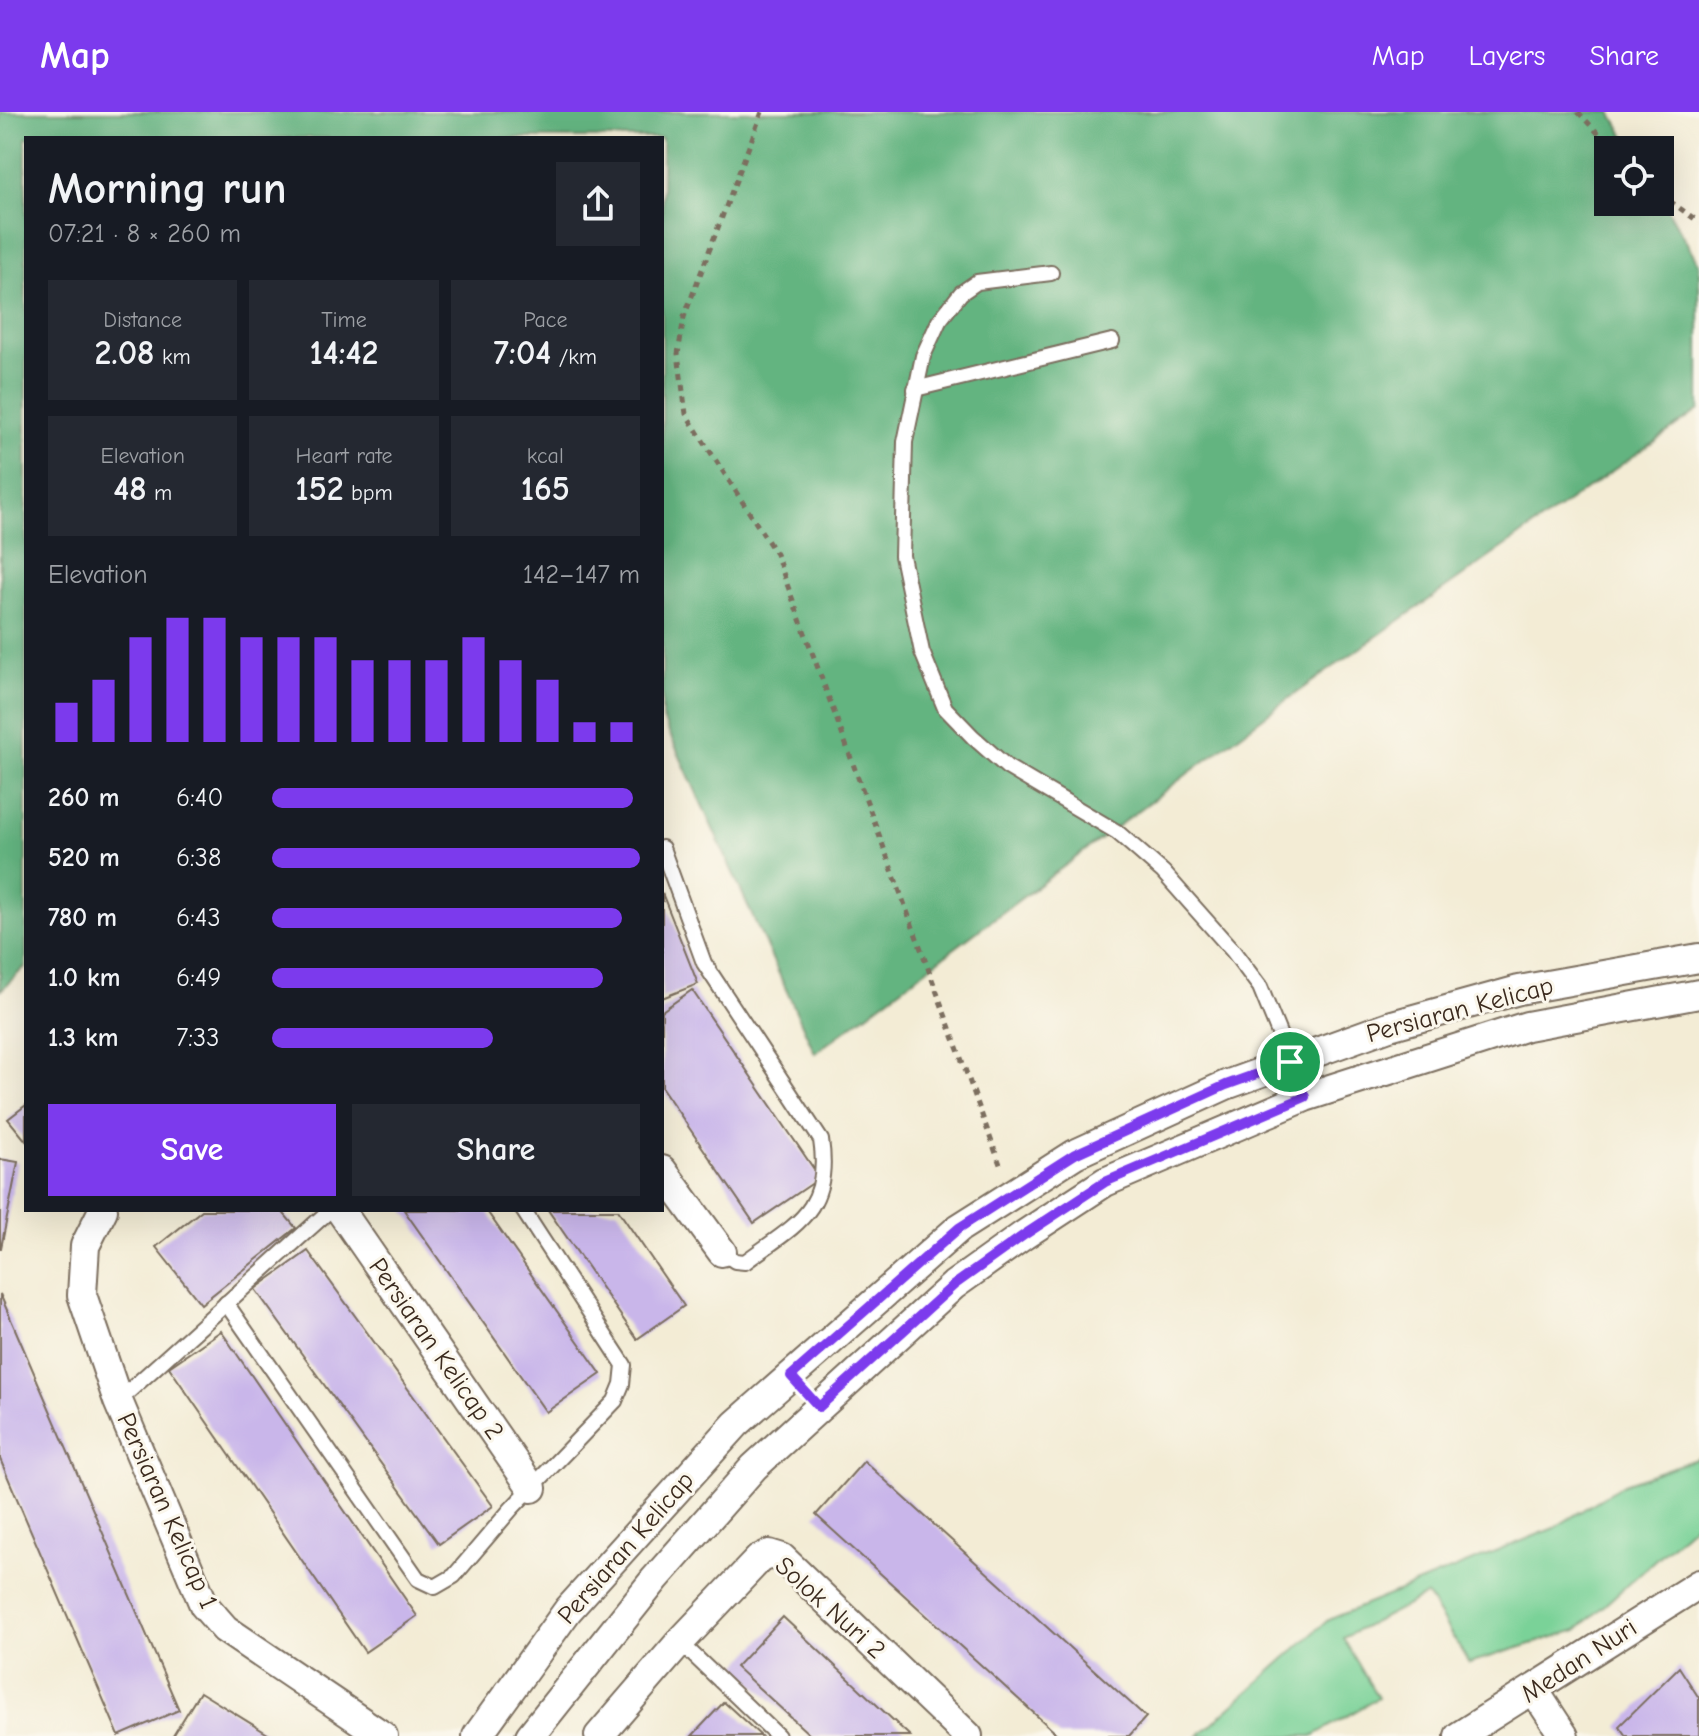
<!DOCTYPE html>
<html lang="en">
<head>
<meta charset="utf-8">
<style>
	:root { --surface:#171b24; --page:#242831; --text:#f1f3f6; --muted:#9ea1a6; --accent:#7c3aed }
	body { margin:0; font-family:"Comic Neue",sans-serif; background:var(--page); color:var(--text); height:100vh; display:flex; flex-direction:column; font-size:30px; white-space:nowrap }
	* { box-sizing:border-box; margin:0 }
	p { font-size:26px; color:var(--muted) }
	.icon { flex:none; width:44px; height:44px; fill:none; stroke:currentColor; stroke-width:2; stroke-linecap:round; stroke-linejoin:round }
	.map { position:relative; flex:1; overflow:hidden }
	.drawer { position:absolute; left:24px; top:24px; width:640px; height:1076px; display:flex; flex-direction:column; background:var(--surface); border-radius:0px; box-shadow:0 8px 32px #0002 }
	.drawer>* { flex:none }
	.buttons { position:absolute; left:1594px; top:24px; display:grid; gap:16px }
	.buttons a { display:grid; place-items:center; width:80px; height:80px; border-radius:0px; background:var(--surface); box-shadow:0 8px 32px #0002; font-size:40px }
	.pin { position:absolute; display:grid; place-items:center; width:68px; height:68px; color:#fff; margin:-34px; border:4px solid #fff; border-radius:50%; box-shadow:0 2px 8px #0007 }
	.round { display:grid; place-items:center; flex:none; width:84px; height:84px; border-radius:0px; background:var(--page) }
	.overview { display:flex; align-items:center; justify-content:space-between; height:136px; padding:0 24px }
	h1 { font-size:44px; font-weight:700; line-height:60px }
	.metrics { display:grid; grid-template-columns:repeat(3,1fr); gap:12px; height:136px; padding:8px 24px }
	.metrics div { display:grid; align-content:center; border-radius:0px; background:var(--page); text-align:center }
	.metrics b { font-size:34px; font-weight:700 }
	.metrics small { font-size:22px; font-weight:400 }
	.metrics p { font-size:22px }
	.chart { height:224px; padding:16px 24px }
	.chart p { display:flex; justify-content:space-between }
	.chart svg { width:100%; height:144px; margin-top:8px; stroke:var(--accent); stroke-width:6 }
	.action { display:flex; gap:16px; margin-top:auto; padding:16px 24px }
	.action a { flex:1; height:92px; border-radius:0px; background:var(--accent); color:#fff; font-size:32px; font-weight:700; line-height:92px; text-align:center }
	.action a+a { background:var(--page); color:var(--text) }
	ul { padding:0 24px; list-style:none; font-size:26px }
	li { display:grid; grid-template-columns:128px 96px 1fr; align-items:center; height:60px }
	li i { height:20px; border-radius:10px; background:var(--accent) }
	header { display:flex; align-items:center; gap:48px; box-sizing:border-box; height:112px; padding:0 40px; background:var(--accent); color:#fff }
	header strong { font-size:38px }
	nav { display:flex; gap:44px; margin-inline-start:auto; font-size:28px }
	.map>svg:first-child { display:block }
</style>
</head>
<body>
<header>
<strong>Map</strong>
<nav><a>Map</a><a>Layers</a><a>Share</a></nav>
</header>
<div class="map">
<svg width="1699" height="1624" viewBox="0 0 1699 1624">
	<rect width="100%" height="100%" fill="#fbf7ec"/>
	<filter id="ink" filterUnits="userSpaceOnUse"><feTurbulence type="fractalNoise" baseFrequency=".0125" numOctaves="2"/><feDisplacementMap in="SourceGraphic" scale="16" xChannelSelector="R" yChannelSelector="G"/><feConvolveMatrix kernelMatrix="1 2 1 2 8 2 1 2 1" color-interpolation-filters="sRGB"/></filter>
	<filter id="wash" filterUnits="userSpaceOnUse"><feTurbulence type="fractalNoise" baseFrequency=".006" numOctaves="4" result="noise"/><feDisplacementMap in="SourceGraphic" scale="32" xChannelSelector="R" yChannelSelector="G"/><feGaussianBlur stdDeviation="1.8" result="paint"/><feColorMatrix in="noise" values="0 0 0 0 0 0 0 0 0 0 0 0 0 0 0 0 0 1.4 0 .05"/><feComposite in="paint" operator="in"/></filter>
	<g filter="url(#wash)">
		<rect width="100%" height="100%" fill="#f3ecd5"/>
		<polygon fill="#7ad298" stroke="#5a7e5b" stroke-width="2" points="1699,1346 1699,1408 1577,1518 1469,1551 1427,1483 1343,1526 1378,1586 1313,1624 1198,1624 1328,1508 1554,1416 1624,1372"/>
		<polygon fill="#63b480" stroke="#4f6f4f" stroke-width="2" points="0,0 1611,0 1633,38 1608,38 1608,90 1660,90 1660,84 1699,152 1699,298 1282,591 815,941 662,605 662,26 26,26 26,854 0,879"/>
		<g id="blocks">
			<g fill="#c9b6ea">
				<polygon points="662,781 698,872 662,886"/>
				<polygon points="692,878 820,1066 754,1111 662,976 662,899"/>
				<polygon points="26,993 26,1029 8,1007"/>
				<polygon points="0,1047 18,1050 1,1136 0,1136"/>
				<polygon points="202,1098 281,1098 296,1116 201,1192 156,1135"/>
				<polygon points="404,1098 486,1098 601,1262 546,1300"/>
				<polygon points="548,1098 618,1098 684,1194 637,1227"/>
				<polygon points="308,1139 493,1394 439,1432 255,1177"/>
				<polygon points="0,1182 179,1598 119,1624 0,1347"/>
				<polygon points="221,1219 417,1504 365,1540 169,1255"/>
				<polygon points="864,1349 1146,1605 1129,1624 1059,1624 816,1403"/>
				<polygon points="783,1505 910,1624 811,1624 736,1555"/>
				<polygon points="1679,1555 1699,1586 1699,1624 1626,1624 1619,1614"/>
				<polygon points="200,1580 271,1624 173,1624"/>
				<polygon points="724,1590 761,1624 692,1624"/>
			</g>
		</g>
	</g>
	<g filter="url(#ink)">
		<use href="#blocks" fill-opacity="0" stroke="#7b6e5e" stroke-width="2"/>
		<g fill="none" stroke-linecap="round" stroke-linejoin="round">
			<defs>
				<g id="service">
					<polyline points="1051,161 977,170 961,181 939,209 923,244 905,330 902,444 922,540 945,596 973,625 1007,655 1117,720 1163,760 1233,839 1260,875 1305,985"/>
					<polyline points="915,277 1112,229"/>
					<path d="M662 736 704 851 821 1028C832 1099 795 1113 745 1150L735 1149 722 1140"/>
					<polyline points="226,1191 418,1467 435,1475 454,1464 512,1396 615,1289 622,1272 624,1253 523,1098"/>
					<polyline points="118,1289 330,1098"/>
					<polyline points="680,1530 778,1624"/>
				</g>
				<g id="minor">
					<polyline points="662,1058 722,1140"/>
					<polyline points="103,1098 85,1134 82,1183 118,1289 204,1493 225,1517 383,1624"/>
					<polyline points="340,1098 532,1376"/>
					<polyline points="1534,1578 1564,1624"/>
					<polyline points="477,1624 568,1498 736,1312 959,1116 1011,1083 1075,1042 1226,973 1389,914 1519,878 1699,846"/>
					<polyline points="530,1624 655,1467 754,1355 954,1173 1024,1123 1105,1070 1305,985 1527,914 1699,882"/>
					<polyline points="599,1624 680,1530 759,1447 769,1442 782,1446 968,1624"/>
					<polyline points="1459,1624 1699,1472"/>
				</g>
			</defs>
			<use href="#service" stroke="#7b6e5e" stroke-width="18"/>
			<use href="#minor" stroke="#7b6e5e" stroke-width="32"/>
			<g stroke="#7b6e5e" stroke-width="5" stroke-dasharray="6 6" stroke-linecap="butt">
				<polyline points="762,0 684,205 678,242 686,302 776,442 1001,1055"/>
				<polyline points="1578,0 1614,38"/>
				<polyline points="1660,82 1699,110"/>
			</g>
			<use href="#service" stroke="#fff" stroke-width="14"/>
			<use href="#minor" stroke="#fff" stroke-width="28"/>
		</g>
	</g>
	<g fill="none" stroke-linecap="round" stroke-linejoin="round" filter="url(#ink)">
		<defs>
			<polygon id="route" points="1290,950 1305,985 1105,1070 1024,1123 954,1173 819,1295 791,1264 959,1116 1075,1042 1226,973"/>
		</defs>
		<use href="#route" stroke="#fff" stroke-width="16"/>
		<use href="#route" stroke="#7c3aed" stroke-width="10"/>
	</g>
	<g text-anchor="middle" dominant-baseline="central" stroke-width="6" stroke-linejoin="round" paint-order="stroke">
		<g font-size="26" fill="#3b2a1e" stroke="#fbf7ec">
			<text transform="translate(1460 898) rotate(-15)">Persiaran Kelicap</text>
			<text transform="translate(436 1237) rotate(55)">Persiaran Kelicap 2</text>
			<text transform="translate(167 1399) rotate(66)">Persiaran Kelicap 1</text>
			<text transform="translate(626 1436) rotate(-49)">Persiaran Kelicap</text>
			<text transform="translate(830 1496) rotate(42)">Solok Nuri 2</text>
			<text transform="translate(1579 1549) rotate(-33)">Medan Nuri</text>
		</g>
	</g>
</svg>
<div class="buttons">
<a><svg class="icon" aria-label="locate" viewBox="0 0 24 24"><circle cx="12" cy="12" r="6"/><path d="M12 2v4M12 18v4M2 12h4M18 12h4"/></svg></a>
</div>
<div class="pin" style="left:1290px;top:950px;background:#1e9e55"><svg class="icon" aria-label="arrive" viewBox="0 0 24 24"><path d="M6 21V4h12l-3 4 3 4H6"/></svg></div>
<section class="drawer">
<div class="overview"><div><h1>Morning run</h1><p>07:21 · 8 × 260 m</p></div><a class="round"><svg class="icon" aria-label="share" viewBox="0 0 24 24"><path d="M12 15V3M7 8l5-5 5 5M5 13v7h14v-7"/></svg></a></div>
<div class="metrics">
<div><p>Distance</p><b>2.08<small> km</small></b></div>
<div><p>Time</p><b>14:42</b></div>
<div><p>Pace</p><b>7:04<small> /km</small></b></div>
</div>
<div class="metrics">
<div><p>Elevation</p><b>48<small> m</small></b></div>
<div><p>Heart rate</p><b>152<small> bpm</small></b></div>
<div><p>kcal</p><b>165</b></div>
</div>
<div class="chart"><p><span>Elevation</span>142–147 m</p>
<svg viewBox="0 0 160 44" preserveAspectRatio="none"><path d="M5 44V32M15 44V25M25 44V12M35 44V6M45 44V6M55 44V12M65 44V12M75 44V12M85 44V19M95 44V19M105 44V19M115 44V12M125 44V19M135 44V25M145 44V38M155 44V38"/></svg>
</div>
<ul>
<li><b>260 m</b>6:40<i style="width:98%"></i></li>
<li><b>520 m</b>6:38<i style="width:100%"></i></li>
<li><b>780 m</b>6:43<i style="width:95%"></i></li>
<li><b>1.0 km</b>6:49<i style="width:90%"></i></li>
<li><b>1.3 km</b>7:33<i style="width:60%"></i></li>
</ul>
<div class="action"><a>Save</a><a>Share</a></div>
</section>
</div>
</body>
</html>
